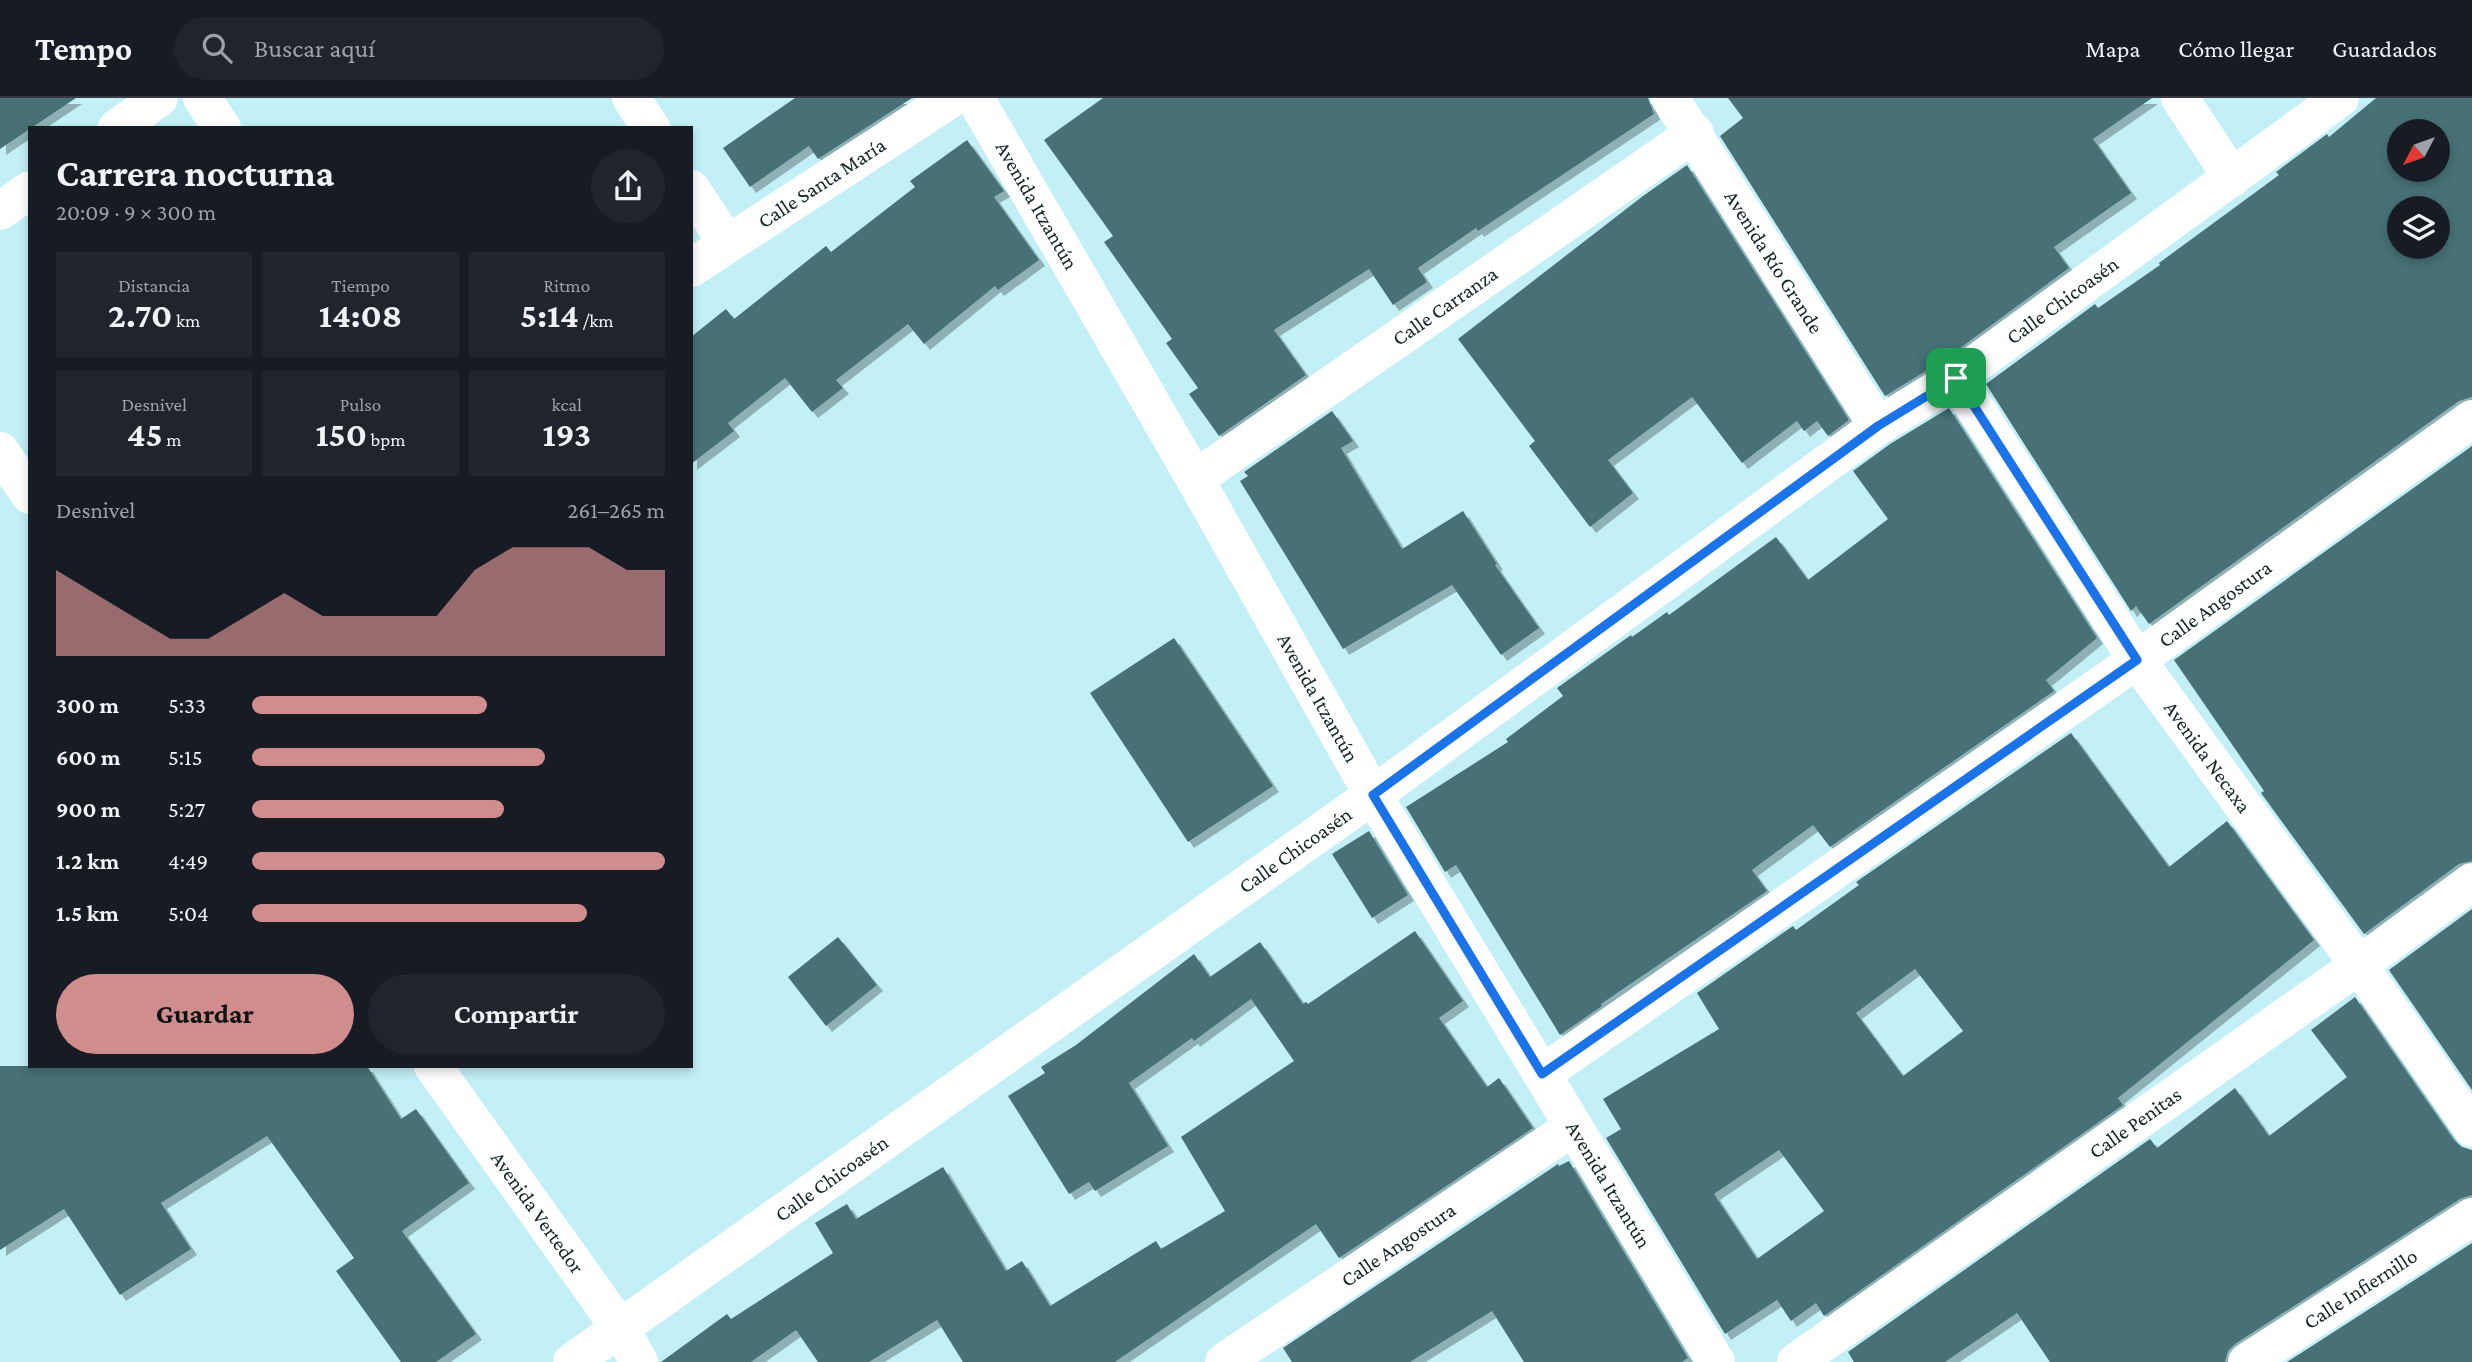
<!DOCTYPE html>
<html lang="es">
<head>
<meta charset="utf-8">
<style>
	:root { --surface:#171b24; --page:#20242c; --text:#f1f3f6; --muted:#9ea1a6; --line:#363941; --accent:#cf8d8e }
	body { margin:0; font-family:"Crimson Pro",serif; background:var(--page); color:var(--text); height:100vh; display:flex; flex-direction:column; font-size:26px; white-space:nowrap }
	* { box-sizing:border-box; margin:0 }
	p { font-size:23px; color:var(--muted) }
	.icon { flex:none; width:38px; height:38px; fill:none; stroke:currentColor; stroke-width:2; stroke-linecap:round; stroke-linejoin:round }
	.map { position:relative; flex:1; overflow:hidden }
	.drawer { position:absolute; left:28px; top:28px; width:665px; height:942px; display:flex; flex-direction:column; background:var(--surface); border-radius:0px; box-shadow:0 4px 10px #0003 }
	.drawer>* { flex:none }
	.needle { width:46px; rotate:229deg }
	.buttons { position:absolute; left:2387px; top:21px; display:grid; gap:14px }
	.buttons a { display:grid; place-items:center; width:63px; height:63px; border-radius:50%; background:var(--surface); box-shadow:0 4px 10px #0003; font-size:35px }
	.pin { position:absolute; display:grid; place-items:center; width:60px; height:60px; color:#fff; margin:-30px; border-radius:14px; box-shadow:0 4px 10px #0006 }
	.round { display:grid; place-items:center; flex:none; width:74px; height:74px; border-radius:37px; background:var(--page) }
	.head { display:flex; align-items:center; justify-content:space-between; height:119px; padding:0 28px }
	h1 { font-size:38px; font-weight:700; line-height:52px }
	.metrics { display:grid; grid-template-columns:repeat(3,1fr); gap:10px; height:119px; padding:7px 28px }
	.metrics div { display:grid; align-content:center; border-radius:0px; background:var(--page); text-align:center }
	.metrics b { font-size:35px; font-weight:700 }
	.metrics small { font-size:19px; font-weight:400 }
	.metrics p { font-size:19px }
	.chart { height:196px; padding:14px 28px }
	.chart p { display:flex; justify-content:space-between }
	.chart svg { width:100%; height:126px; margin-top:7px; fill:var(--accent); opacity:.7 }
	.button { display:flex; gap:14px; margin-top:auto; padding:14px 28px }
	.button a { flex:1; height:80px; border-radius:42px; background:var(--accent); color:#111; font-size:28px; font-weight:700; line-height:80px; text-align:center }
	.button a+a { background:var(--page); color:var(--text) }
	ul { padding:0 28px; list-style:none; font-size:23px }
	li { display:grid; grid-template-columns:112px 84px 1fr; align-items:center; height:52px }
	li i { height:18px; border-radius:9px; background:var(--accent) }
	header { display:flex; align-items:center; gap:42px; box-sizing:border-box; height:98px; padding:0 35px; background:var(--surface); border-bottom:2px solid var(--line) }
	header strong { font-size:33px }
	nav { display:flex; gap:38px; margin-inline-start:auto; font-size:24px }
	.search { width:490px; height:63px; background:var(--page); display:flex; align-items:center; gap:18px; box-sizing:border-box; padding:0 24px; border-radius:38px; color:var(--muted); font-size:26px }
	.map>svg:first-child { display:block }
</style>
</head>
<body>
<header>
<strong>Tempo</strong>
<div class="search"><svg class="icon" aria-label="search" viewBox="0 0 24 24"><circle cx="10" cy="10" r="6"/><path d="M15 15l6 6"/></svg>Buscar aquí</div>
<nav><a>Mapa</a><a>Cómo llegar</a><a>Guardados</a></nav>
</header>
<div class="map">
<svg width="2472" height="1264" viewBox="0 0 2472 1264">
	<defs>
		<filter id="shadow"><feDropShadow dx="6" dy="6" stdDeviation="0" flood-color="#0004"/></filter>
	</defs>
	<rect width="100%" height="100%" fill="#c2f0f6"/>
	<g fill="#467176" fill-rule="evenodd" filter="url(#shadow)">
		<polygon points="0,0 76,0 0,51"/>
		<polygon points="795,0 912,0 818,61 809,48 750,89 723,50"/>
		<polygon points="1103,0 1648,0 1654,16 1478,133 1476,130 1418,170 1427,184 1393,207 1369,171 1274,232 1306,277 1219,338 1189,296 1198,290 1166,245 1172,241 1104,144 1113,138 1044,42"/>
		<polygon points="1728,0 2152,0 2093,41 2131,95 2054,149 2069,170 1944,262 1885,298 1720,38 1743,20"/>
		<path d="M2376 0H2472V299L2459 303 2149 526 2136 508 2131 513 1986 286 2095 206 2098 210 2160 167 2159 165 2279 77 2276 74 2327 36 2329 39ZM2399 33H2438V72H2399ZM2399 110H2438V149H2399Z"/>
		<polygon points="967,42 1004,93 994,99 1039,162 998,192 995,188 924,246 908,226 836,282 843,290 812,314 785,280 728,325 734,333 691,366 691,239 726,211 734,221 826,148 831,154 915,89 910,83"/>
		<polygon points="1687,67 1849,322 1828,338 1817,323 1804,333 1797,323 1742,365 1692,299 1608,362 1633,395 1590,429 1529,348 1535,343 1458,241 1643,98"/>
		<polygon points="1949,310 2097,540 2046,582 2054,593 1830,749 1813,727 1752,772 1767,793 1601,906 1602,908 1560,937 1456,767 1445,774 1406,709 1508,644 1506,641 1563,598 1557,590 1631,537 1632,539 1667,514 1669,517 1776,439 1808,482 1888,421 1853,373 1890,346"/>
		<polygon points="1332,313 1353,343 1341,350 1402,451 1463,413 1497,466 1495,467 1539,530 1501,557 1452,487 1343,551 1240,383 1248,378 1244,374"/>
		<polygon points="2472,348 2472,763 2459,766 2364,836 2261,695 2264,693 2174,562"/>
		<polygon points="1174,540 1273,688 1188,744 1090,595"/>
		<path d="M2071 635 2169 769 2227 723 2314 842 2118 1000 2123 1007 1824 1218 1816 1205 1791 1223 1777 1202 1725 1236 1606 1040 1621 1031 1603 1001 1719 931 1697 895 1793 828 1796 832 1859 787 1856 784ZM1915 871 1963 933 1903 978 1856 915ZM1779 1052 1824 1113 1757 1161 1714 1096Z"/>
		<polygon points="1369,733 1408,797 1372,820 1332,756"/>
		<polygon points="2472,811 2472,992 2389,872"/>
		<polygon points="1415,833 1463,903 1439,920 1487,989 1499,980 1533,1030 1339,1160 1316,1126 1115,1264 963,1264 937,1222 869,1264 818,1264 796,1232 751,1264 661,1264 727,1216 731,1221 833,1155 815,1125 847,1106 856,1121 943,1069 1006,1173 1022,1163 1050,1208 1156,1143 1161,1151 1225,1113 1181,1039 1294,963 1251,901 1194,943 1192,940 1129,985 1168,1048 1095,1093 1089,1084 1069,1096 1008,998 1045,975 1041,969 1076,947 1194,856 1210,879 1260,844 1303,906 1306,904 1308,906"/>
		<polygon points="838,839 877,887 826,928 788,879"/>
		<polygon points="2355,899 2454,1042 2462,1049 2472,1052 2472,1097 2460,1101 2235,1246 2228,1253 2225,1264 2050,1264 2017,1215 1945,1264 1854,1264 1848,1254 2150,1041 2157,1050 2235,990 2269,1038 2347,979 2311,932"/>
		<polygon points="0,968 367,968 401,1021 416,1011 469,1085 402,1133 476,1236 436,1264 401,1264 336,1173 354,1160 267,1038 161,1105 191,1151 120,1197 64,1111 0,1152"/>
		<polygon points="1569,1063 1688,1260 1682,1264 1524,1264 1492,1213 1410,1264 1292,1264 1283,1250 1558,1066 1559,1068"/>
		<polygon points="2472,1145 2472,1264 2287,1264"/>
	</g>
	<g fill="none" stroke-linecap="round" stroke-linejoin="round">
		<g stroke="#fff" stroke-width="38">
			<polyline points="202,0 222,30"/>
			<polyline points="631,0 651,30"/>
			<path id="s1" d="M1670 0 1878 328"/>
			<polyline points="2180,0 2232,80"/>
			<polyline points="117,30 159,0"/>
			<polyline points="691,91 727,145"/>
			<polyline points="0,113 30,92"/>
			<path id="s2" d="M691 170 952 0"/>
			<path id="s3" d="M1956 280 2137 562 2359 867 2472 1030"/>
			<polyline points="0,353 30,397"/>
			<path id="s4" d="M1195 381 1695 35"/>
			<path id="s5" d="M433 968 620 1230 639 1264"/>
			<path id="s6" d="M1542 976 2137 562 2472 321"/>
			<path id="s7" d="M572 1264 1373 697 1878 328 1956 280 2340 0"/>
			<path id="s8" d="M1224 1264 1573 1029"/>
			<path id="s9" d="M1796 1264 2359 867 2472 784"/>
			<path id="s10" d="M2247 1264 2472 1119"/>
		</g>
		<path stroke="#fff" stroke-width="38" id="s11" d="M975 0 1195 381 1373 697 1716 1264"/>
	</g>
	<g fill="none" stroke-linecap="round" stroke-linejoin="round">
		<defs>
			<polygon id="route" points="1956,280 2137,562 1542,976 1373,697 1878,328"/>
		</defs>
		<use href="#route" stroke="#fff" stroke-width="14"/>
		<use href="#route" stroke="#1a73e8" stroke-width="9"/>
	</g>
	<g text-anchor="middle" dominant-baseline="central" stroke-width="7" stroke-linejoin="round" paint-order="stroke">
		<g font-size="21" fill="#142628" stroke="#defafd">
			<text stroke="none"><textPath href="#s2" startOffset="156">Calle Santa María</textPath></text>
			<text stroke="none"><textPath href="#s11" startOffset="124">Avenida Itzantún</textPath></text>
			<text stroke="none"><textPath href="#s1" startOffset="194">Avenida Río Grande</textPath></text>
			<text stroke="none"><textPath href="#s7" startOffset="1830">Calle Chicoasén</textPath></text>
			<text stroke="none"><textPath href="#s4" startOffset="304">Calle Carranza</textPath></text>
			<text stroke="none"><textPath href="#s6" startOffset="821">Calle Angostura</textPath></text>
			<text stroke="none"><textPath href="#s11" startOffset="691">Avenida Itzantún</textPath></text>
			<text stroke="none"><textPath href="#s3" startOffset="455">Avenida Necaxa</textPath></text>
			<text stroke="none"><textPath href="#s7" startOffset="886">Calle Chicoasén</textPath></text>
			<text stroke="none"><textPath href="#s9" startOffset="415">Calle Penitas</textPath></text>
			<text stroke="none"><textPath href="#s7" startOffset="318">Calle Chicoasén</textPath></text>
			<text stroke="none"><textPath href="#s11" startOffset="1258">Avenida Itzantún</textPath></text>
			<text stroke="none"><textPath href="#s5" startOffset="180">Avenida Vertedor</textPath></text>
			<text stroke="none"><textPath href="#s8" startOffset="210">Calle Angostura</textPath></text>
			<text stroke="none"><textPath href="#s10" startOffset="135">Calle Infiernillo</textPath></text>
		</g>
	</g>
</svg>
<div class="buttons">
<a><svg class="needle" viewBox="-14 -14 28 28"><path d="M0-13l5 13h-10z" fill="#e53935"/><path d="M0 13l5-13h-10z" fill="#9ea1a6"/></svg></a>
<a><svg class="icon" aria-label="layers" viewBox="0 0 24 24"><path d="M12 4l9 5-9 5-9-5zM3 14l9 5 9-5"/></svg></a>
</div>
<div class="pin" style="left:1956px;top:280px;background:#1e9e55"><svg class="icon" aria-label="arrive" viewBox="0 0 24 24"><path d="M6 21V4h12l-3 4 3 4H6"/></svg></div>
<section class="drawer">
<div class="head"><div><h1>Carrera nocturna</h1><p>20:09 · 9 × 300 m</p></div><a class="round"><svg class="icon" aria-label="share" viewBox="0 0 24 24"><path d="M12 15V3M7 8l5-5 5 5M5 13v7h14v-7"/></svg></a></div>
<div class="metrics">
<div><p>Distancia</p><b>2.70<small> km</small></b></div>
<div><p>Tiempo</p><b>14:08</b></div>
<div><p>Ritmo</p><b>5:14<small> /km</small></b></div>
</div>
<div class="metrics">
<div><p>Desnivel</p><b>45<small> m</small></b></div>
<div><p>Pulso</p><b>150<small> bpm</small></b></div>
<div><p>kcal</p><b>193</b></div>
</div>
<div class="chart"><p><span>Desnivel</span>261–265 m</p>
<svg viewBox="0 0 160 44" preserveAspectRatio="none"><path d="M0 44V14L10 22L20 30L30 38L40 38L50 30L60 22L70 30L80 30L90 30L100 30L110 14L120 6L130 6L140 6L150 14L160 14V44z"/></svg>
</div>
<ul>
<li><b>300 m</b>5:33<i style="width:57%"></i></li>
<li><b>600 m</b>5:15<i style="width:71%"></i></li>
<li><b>900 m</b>5:27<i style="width:61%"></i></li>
<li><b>1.2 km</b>4:49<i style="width:100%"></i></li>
<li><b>1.5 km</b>5:04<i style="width:81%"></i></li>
</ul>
<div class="button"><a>Guardar</a><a>Compartir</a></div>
</section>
</div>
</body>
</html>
